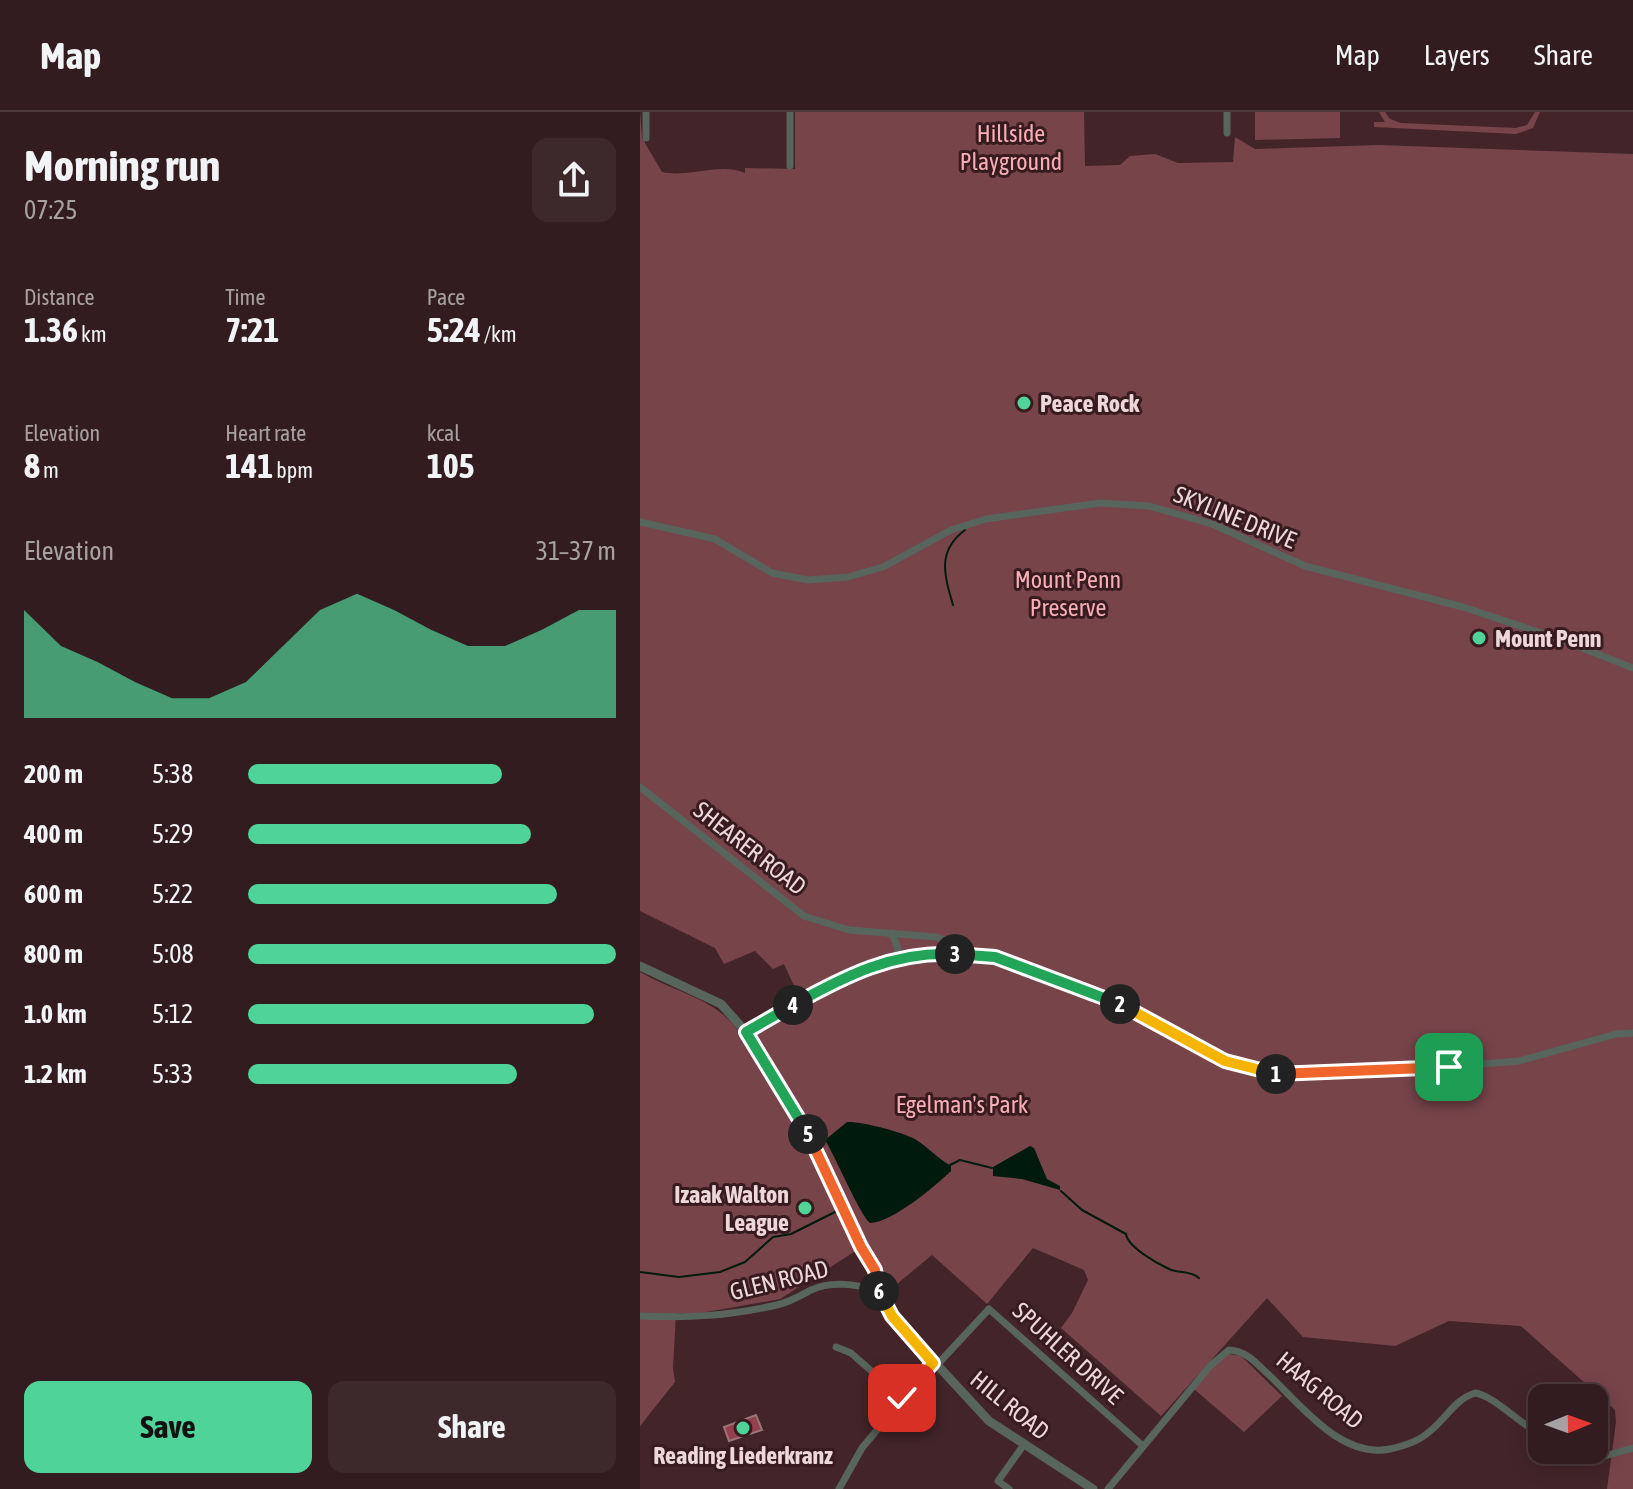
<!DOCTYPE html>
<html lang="en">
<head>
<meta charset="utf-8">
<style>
	:root { --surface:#321c1f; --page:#3d292c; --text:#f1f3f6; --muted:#a8a1a4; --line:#4d3a3d; --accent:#50d398 }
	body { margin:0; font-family:"Asap Condensed",sans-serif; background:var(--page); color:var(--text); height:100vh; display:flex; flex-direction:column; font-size:30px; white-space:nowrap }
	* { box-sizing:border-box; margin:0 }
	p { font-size:26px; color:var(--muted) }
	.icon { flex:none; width:44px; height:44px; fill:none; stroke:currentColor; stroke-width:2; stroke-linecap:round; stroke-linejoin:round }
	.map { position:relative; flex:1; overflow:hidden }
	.side { display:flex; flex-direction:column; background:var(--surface); width:640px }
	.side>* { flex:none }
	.needle { width:52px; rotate:89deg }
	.tools { position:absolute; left:888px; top:1272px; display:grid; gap:16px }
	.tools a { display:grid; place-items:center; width:80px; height:80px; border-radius:16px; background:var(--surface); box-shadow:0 4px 20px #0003,0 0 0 2px var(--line); font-size:40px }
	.pin { position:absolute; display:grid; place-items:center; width:68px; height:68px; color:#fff; margin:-34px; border-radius:16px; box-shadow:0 4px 12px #0006 }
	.km { position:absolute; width:40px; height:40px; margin:-20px; border-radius:50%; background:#222; color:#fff; font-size:22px; line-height:40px; text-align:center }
	.round { display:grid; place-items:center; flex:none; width:84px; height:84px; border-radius:16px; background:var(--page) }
	.headline { display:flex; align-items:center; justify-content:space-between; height:136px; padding:0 24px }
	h1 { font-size:44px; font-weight:700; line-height:60px }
	.figures { display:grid; grid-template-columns:repeat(3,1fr); gap:12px; height:136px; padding:8px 24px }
	.figures div { display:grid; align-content:center }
	.figures b { font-size:34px; font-weight:700 }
	.figures small { font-size:22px; font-weight:400 }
	.figures p { font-size:22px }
	.chart { height:224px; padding:16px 24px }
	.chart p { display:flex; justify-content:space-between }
	.chart svg { width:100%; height:144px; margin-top:8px; fill:var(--accent); opacity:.7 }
	.cta { display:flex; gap:16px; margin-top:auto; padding:16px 24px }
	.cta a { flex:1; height:92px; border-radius:16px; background:var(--accent); color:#111; font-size:32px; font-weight:700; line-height:92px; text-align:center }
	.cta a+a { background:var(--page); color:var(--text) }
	ul { padding:0 24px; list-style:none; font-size:26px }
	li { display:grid; grid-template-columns:128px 96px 1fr; align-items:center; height:60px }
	li i { height:20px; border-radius:10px; background:var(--accent) }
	header { display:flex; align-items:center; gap:48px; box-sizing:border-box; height:112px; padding:0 40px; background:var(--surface); border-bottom:2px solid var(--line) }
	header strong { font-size:38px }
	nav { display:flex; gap:44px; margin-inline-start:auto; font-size:28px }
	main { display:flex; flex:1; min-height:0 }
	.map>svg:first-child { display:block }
</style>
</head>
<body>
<header>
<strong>Map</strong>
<nav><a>Map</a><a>Layers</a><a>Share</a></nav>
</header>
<main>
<section class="side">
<div class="headline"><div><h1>Morning run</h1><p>07:25</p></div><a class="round"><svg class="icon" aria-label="share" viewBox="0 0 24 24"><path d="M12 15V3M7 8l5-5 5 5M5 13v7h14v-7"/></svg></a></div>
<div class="figures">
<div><p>Distance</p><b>1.36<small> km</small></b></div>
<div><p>Time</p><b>7:21</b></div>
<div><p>Pace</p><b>5:24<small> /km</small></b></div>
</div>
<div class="figures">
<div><p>Elevation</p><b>8<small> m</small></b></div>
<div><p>Heart rate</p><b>141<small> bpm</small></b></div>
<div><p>kcal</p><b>105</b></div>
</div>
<div class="chart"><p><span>Elevation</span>31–37 m</p>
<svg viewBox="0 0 160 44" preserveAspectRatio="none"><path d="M0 44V11L10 22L20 27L30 33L40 38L50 38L60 33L70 22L80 11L90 6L100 11L110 17L120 22L130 22L140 17L150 11L160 11V44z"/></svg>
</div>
<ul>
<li><b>200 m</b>5:38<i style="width:69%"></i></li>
<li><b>400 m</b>5:29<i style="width:77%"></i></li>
<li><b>600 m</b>5:22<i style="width:84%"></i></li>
<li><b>800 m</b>5:08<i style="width:100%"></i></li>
<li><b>1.0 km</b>5:12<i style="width:94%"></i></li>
<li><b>1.2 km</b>5:33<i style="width:73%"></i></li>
</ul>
<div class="cta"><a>Save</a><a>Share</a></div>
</section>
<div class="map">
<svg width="993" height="1377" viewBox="0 0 993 1377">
	<rect width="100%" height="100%" fill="#432529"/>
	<g fill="#77444a">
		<path d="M0 0 2 26 22 60C50 66 78 50 105 61V56L155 57V0H444L445 54 480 53 490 44 515 42 538 51 593 50 595 25 615 37 739 33 993 42V1377H967L976 1310 975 1298 881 1214 809 1209 755 1234 663 1225 627 1186 521 1304 421 1216 432 1201 448 1168 444 1158 393 1136 347 1192 292 1143 246 1181 241 1161 225 1133 140 1187 61 1201H36L33 1256 35 1270 0 1314V860C39 883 78 885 103 926L162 891 144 852 133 857 115 839 84 852 75 836 0 799Z"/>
		<polygon points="615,0 700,0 700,26 615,28"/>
		<polygon points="739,0 745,0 750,7 761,11 876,16 887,13 895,0 900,0 893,16 876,22 734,15 734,10 745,10"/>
		<polygon points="589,1242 601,1244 642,1284 604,1320 554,1277 576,1250"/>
	</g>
	<g fill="#001b0e">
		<path d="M207 1010C221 1009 262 1020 275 1027 288 1035 297 1046 311 1054V1059C294 1075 253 1110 230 1111 220 1103 195 1044 185 1028Z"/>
		<polygon points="390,1034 394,1036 407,1067 420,1074 420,1078 382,1067 353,1064 353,1055"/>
	</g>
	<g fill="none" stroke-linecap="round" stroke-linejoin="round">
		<g stroke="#001b0e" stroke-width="2">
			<path d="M313 493C304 462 297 439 325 418"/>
			<polyline points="310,1053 320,1048 352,1056"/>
			<path d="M421 1079 442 1098 486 1122C488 1135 516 1151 529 1157 539 1162 550 1158 559 1166"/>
			<polyline points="0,1160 39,1165 80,1160 105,1150 133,1125 151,1122 199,1098"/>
		</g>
	</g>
	<polygon fill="#93404e" stroke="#997578" stroke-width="2" points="116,1303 122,1318 89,1329 84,1315"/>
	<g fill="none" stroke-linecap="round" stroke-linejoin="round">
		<g stroke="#57655d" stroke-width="7">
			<polyline points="150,0 150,54"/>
			<polyline points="587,0 587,21"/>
			<polyline points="6,26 6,0"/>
			<polyline points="0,410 75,427 132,461 168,468 208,465 243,455 311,418 346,407 460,391 509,394 572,412 665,454 823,495 922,528 993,556"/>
			<polyline points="0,675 164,804 209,818 296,825 339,841"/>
			<polyline points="252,821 258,837 255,847"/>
			<polyline points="106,920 221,857 255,847 306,841 341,842 369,849 472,888 585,949 640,963 730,961 879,949 976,922 993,921"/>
			<path d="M0 1204C51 1206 87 1204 137 1193 150 1190 160 1184 171 1178 193 1168 216 1173 239 1178"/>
			<polyline points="196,1235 211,1241 262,1286"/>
			<polyline points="296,1254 349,1197 503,1334"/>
			<polyline points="935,1338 957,1346 993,1336"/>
			<polyline points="199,1377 222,1336 293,1251"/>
			<polyline points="369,1377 358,1369 383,1334"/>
			<path d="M468 1377 570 1254 589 1238C607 1239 617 1252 629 1263 661 1293 701 1347 750 1337 764 1334 778 1330 789 1320 805 1308 815 1287 835 1281 853 1283 881 1313 902 1323"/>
		</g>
		<polyline stroke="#57655d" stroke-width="9" points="0,854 81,892 106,920 153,993 186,1054 221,1135 231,1149 241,1185 252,1204 349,1309 453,1377"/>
	</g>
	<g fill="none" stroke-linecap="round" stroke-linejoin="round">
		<defs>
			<polyline id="split-1" points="636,962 809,955"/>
			<polyline id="split-2" points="480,892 585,949 636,962"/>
			<polyline id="split-3" points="315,842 355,845 480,892"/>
			<path id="split-4" d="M153 893C205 864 254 839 315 842"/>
			<polyline id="split-5" points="153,893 106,920 168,1022"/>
			<polyline id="split-6" points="168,1022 221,1135 235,1158 239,1179"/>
			<polyline id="split-7" points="239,1179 252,1204 293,1251 262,1286"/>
		</defs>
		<use href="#split-1" stroke="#fff" stroke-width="16"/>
		<use href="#split-2" stroke="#fff" stroke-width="16"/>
		<use href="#split-3" stroke="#fff" stroke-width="16"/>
		<use href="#split-4" stroke="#fff" stroke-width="16"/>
		<use href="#split-5" stroke="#fff" stroke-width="16"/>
		<use href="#split-6" stroke="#fff" stroke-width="16"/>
		<use href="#split-7" stroke="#fff" stroke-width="16"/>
		<use href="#split-1" stroke="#f0652b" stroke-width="10"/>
		<use href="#split-2" stroke="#f5b400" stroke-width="10"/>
		<use href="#split-3" stroke="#22a559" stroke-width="10"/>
		<use href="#split-4" stroke="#22a559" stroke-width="10"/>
		<use href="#split-5" stroke="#22a559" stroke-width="10"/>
		<use href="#split-6" stroke="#f0652b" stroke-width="10"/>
		<use href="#split-7" stroke="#f5b400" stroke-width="10"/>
	</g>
	<g fill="#50d398" stroke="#381b1f" stroke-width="3">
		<circle cx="384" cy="291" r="8"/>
		<circle cx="839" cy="526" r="8"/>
		<circle cx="165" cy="1096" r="8"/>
		<circle cx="103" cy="1316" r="8"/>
	</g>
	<g text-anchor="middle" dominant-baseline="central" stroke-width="6" stroke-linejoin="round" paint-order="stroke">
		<g font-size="24" fill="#f7afb7" stroke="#381b1f">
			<text x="371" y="21">Hillside<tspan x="371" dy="28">Playground</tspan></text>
			<text x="428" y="467">Mount Penn<tspan x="428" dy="28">Preserve</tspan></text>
			<text x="322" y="992">Egelman's Park</text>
		</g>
		<g font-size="24" font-weight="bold" fill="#ecd7d9" stroke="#381b1f" text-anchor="start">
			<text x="400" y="291">Peace Rock</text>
			<text x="855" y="526">Mount Penn</text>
			<text x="149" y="1082" text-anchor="end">Izaak Walton<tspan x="149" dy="28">League</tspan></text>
			<text x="103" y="1343" text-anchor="middle">Reading Liederkranz</text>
		</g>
		<g font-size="24" fill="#ecd7d9" stroke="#381b1f">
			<text transform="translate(595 405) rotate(22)">SKYLINE DRIVE</text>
			<text transform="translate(110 736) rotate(38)">SHEARER ROAD</text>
			<text transform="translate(139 1168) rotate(-14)">GLEN ROAD</text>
			<text transform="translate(428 1241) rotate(42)">SPUHLER DRIVE</text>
			<text transform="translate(680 1278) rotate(40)">HAAG ROAD</text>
			<text transform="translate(370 1293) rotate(39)">HILL ROAD</text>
		</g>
	</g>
</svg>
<div class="tools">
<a><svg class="needle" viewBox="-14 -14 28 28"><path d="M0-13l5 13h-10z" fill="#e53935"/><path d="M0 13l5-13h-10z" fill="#a8a1a4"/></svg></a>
</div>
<div class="pin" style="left:809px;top:955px;background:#1e9e55"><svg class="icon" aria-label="arrive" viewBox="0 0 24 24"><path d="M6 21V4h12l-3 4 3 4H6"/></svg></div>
<div class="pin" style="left:262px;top:1286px;background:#d93025"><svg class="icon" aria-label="check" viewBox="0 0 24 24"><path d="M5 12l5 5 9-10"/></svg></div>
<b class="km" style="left:636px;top:962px">1</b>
<b class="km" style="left:480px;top:892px">2</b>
<b class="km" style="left:315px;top:842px">3</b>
<b class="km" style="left:153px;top:893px">4</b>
<b class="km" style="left:168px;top:1022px">5</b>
<b class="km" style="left:239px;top:1179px">6</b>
</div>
</main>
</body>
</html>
